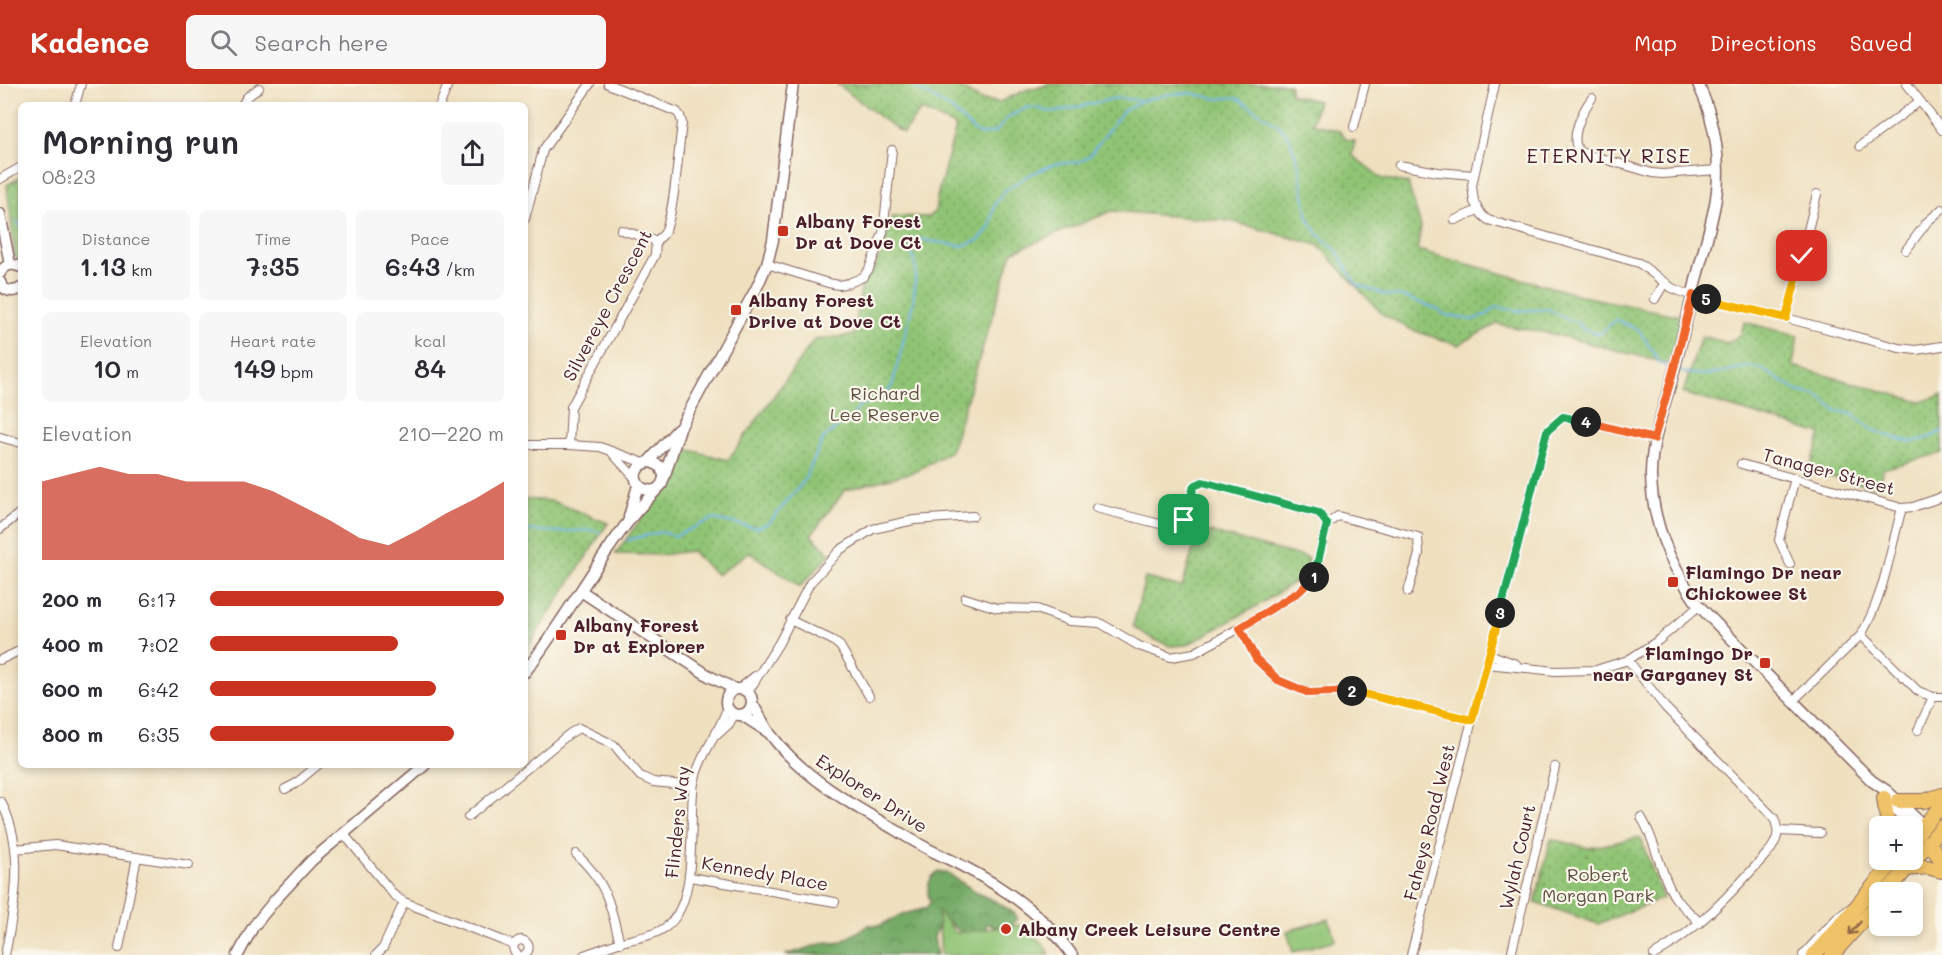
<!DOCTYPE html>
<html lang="en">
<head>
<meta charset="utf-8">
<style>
	:root { --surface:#fff; --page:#f7f7f7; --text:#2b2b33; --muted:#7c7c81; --accent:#c8321e }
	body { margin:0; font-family:Mali,sans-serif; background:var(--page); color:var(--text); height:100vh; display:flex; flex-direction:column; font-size:22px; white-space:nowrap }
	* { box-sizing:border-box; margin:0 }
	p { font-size:20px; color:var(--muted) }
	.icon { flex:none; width:33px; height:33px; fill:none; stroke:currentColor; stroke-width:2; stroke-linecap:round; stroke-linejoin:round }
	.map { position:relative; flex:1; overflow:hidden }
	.sheet { position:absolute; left:18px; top:18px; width:510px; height:666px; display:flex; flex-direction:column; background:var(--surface); border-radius:9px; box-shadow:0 3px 9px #0003 }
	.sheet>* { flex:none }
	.controls { position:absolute; left:1869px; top:732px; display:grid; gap:12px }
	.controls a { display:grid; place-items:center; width:54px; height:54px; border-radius:9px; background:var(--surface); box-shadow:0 3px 9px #0003; font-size:30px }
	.pin { position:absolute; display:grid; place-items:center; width:51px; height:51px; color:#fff; margin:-26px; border-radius:12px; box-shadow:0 3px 9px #0006 }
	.km { position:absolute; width:30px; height:30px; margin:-15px; border-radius:50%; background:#222; color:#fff; font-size:16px; line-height:30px; text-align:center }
	.round { display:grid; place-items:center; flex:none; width:63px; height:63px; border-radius:9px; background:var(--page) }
	.head { display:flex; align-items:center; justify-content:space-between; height:102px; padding:0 24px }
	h1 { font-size:33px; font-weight:600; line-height:45px }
	.figures { display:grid; grid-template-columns:repeat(3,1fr); gap:9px; height:102px; padding:6px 24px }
	.figures div { display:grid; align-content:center; border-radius:9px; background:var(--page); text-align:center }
	.figures b { font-size:26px; font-weight:600 }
	.figures small { font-size:16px; font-weight:400 }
	.figures p { font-size:16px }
	.chart { height:168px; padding:12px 24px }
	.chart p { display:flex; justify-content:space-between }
	.chart svg { width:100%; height:108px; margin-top:6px; fill:var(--accent); opacity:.7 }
	ul { padding:0 24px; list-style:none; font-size:20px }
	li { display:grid; grid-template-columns:96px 72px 1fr; align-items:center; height:45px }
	li i { height:15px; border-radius:8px; background:var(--accent) }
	header { display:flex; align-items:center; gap:36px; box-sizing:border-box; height:84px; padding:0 30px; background:var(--accent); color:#fff }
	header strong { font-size:28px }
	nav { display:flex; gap:33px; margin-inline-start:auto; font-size:21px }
	.search { width:420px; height:54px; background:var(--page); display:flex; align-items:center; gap:15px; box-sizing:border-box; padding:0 21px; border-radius:9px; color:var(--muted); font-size:22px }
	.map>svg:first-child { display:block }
</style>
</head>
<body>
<header>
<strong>Kadence</strong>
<div class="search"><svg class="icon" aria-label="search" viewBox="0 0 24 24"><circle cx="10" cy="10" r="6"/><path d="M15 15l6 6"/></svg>Search here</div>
<nav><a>Map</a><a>Directions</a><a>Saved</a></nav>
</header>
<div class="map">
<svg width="1942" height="871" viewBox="0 0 1942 871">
	<defs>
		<pattern id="forest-crowns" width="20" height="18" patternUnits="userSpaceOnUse" patternTransform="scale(1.5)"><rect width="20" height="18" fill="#74aa66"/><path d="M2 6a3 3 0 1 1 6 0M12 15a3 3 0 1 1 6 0" fill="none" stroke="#618a54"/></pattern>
		<pattern id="park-dots" width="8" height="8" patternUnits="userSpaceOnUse" patternTransform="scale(1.5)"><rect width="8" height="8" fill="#90c475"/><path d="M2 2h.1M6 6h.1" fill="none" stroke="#789f60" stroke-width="1.8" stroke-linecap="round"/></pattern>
	</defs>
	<rect width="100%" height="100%" fill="#fbf7ec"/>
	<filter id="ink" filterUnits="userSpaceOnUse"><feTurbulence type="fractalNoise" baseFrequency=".0167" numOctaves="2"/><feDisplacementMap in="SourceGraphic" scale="12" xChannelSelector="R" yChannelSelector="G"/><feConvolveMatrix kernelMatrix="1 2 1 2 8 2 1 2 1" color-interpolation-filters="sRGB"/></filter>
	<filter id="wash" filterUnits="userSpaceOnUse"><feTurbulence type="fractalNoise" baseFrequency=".008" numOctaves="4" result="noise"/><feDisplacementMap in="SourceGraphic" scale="24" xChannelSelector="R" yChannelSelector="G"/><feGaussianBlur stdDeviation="1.35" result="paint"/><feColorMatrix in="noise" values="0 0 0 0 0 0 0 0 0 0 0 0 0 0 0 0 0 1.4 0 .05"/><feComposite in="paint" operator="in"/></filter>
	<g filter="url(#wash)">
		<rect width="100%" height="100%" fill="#efe0c0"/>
		<path fill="url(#forest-crowns)" stroke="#5f6448" stroke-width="1.5" d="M938 787 947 789 979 810 997 818 1014 829 1018 835 1007 846 995 845 990 840 986 841V845L983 847 963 850 948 838 940 839 934 853 937 871H785L827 858 835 859 841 858 869 841H881L900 831 927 824 930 818C926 806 928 795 938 787Z"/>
		<g fill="url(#park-dots)" stroke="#6d7250" stroke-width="1.5">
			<polygon points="837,0 953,0 981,16 1000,18 1028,5 1038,4 1048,0 1290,0 1290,8 1292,11 1318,17 1312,39 1339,47 1348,56 1355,57 1352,71 1383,95 1408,99 1421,143 1417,166 1587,213 1681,232 1670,280 1553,250 1497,240 1458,261 1412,246 1382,230 1318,161 1230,137 1112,127 1012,168 951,367 914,388 845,406 811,451 830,470 800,503 749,468 717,491 691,467 661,471 615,470 654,417 672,402 682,364 728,376 814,256 854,251 862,198 871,189 882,167 892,132 929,133 935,127 938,109 956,43 921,26 903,49 893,43"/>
			<polygon points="21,93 21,177 15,173 7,101"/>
			<polygon points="1744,238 1798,252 1793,282 1921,318 1942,311 1942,369 1883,385 1878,403 1809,388 1821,350 1683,309 1701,252 1728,259 1741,250"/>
			<polygon points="525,415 552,417 608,439 526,566"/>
			<polygon points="1199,445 1308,474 1305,491 1257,522 1187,561 1170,562 1151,554 1133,542 1145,494 1182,503"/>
			<polygon points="1640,753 1663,814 1598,840 1535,818 1551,755 1589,764"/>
		</g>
		<g fill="#90c475" stroke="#6d7250" stroke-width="1.5">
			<polygon points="938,827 956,849 1020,841 1046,863 1050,871 941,871"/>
			<polygon points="1329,835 1335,856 1293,868 1287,847"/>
		</g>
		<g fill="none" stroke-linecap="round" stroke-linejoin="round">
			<g stroke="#73b6e9" stroke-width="2">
				<polyline points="910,0 951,25 974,47 982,51 997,47 1008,33 1026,24 1033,23 1047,27 1056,28 1116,14 1139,16"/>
				<polyline points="17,138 21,142"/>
				<polyline points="1677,286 1685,289 1707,291 1746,283 1760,284 1797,307 1817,311 1837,327 1852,330 1871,345 1885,351 1911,358 1929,354 1942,347"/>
				<polyline points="525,446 560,448 589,446 600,448"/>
				<path d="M627 456 661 448 675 452 713 435 757 444 770 438 804 397 824 353 851 334 860 321C873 318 885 314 892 302L913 219 916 186 910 159 917 155 962 162 979 156 990 143 994 122 1004 107 1027 92 1054 80 1079 78 1089 72 1123 27 1141 17 1170 10 1190 9 1218 15 1236 13 1277 40 1289 53 1299 81 1308 134 1318 150 1337 167 1356 200 1386 211 1404 213 1435 224 1446 231 1472 236 1488 230 1496 223 1518 227 1548 225 1566 235 1576 238 1583 245 1599 250 1616 236 1639 246 1660 279 1672 284"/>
			</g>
		</g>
	</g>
	<g filter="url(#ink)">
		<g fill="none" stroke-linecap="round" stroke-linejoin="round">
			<defs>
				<g id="minor">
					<polyline points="1495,0 1472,101 1474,118 1482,131 1488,136 1639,179 1672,204 1684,209 1786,234 1899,264 1916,266 1942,262"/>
					<polyline points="1907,0 1942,46"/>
					<path d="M1592 14C1583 26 1568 55 1580 68L1652 89 1662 90 1718 86"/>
					<polyline points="75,21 81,0"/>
					<polyline points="242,21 247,13 259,4"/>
					<polyline points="440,21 448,0"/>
					<polyline points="1354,43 1365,0"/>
					<polyline points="1860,62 1920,17"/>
					<polyline points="1399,81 1438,88 1473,91"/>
					<polyline points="0,95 21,83"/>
					<polyline points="525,135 543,66 590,0"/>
					<polyline points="1455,136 1478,126"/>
					<polyline points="621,146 656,157"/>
					<polyline points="1906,166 1927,138 1942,125"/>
					<polyline points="767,180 828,199 839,201 849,199 863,193 869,185 883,149 892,66"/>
					<polyline points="1655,215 1665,198"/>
					<polyline points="1786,234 1817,110"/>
					<polyline points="0,353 21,359"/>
					<polyline points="525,361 569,361 600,363 644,379"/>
					<path d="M569 361 571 323 655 171 656 157C658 155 661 153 663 151 674 137 679 60 682 39L680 32 677 28 608 0"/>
					<polyline points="613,370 635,394"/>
					<polyline points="1741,380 1902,424 1913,423 1942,413"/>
					<polyline points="1327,440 1338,432 1418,453 1419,470 1408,508"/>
					<polyline points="0,445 21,428"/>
					<polyline points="1790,480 1779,456 1795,394"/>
					<polyline points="965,514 997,524 1037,525 1069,537 1100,539 1139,562 1171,573 1194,569 1240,544 1300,507 1313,495 1327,440 1319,429 1203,398 1194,402 1184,436 1176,442 1164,441 1096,424"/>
					<polyline points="790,536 832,556 840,562 869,612"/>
					<polyline points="1240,544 1256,575 1278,596 1309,609 1355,607 1472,636"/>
					<polyline points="1861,551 1918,607 1933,613 1942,613"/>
					<polyline points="1489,570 1516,580"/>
					<polyline points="0,576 21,566"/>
					<path d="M1628 576 1665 623 1774 734C1779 747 1779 753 1771 765 1734 806 1703 842 1654 871"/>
					<polyline points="1487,580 1555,587 1596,586 1628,576 1659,556 1699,522"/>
					<polyline points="739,605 755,592"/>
					<polyline points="748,608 779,559 810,499 840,466 873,445 914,436 973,432"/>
					<path d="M1793 617 1861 551C1884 512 1890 467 1902 424"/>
					<polyline points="1918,646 1933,613"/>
					<polyline points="717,651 729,640 734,631"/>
					<polyline points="285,705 295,700 318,681"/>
					<path d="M1 718C26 764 15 822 5 871"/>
					<polyline points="468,733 569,650 579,644 614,661 640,692 653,698 693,702"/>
					<path d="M1641 733C1657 758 1659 788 1674 812 1681 822 1692 830 1700 839"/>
					<polyline points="1779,747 1820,749"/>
					<polyline points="343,749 394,811 404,818 514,861"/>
					<polyline points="15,765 55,761 189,781"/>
					<path d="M576 770C608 800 609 818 620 859"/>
					<polyline points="690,793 835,818"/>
					<polyline points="119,864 137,773"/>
					<polyline points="376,871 383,864 404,818"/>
					<path d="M518 871 514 867C512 862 515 857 521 856 527 857 530 861 528 867L524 871"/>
					<path d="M584 871C595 867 607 863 618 859 634 854 652 853 666 843 700 818 688 738 694 699 699 671 719 651 727 624"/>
					<polyline points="1411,871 1547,347 1563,333 1654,355"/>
					<polyline points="1512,871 1512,867 1555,683"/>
					<polyline points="1803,871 1838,833 1852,823"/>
				</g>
				<g id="tertiary">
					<path d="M1698 0C1716 37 1723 84 1714 125 1709 149 1702 172 1696 196 1688 230 1680 264 1671 298 1662 329 1651 359 1651 391 1652 441 1671 483 1699 522L1872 697 1887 707 1924 742"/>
					<polyline points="0,130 10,180"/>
					<path d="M0 189C5 180 12 179 21 183"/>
					<path d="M0 198C4 208 13 209 21 204"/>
					<polyline points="648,378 677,346"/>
					<path d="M655 406C632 410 628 380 651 378L660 382 664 391"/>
					<polyline points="629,433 638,401"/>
					<polyline points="581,507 709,592 735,605"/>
					<path d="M525 588C562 540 591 486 628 438 638 424 651 412 662 400L680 344 757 203 767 180 773 156 793 0"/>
					<circle cx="739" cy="618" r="13"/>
					<path d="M752 619C758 629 764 641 771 651 802 692 850 720 894 745 907 753 920 761 934 768 986 792 1039 823 1072 871"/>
					<polyline points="742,631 768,648"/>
					<polyline points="1883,713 1912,742"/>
					<polyline points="238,871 253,843 275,816 311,777 425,681"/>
				</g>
				<polyline id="primary" points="1928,758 1942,777"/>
				<g id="trunk">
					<polyline points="1884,714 1888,742"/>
					<polyline points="1898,717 1924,717 1942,711"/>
					<polyline points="1912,755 1942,721"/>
					<polyline points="1907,785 1927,783 1942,787"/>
					<polyline points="1887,808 1942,743"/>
					<polyline points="1814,871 1845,836 1895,776"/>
					<polyline points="1832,871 1880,817"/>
				</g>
			</defs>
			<use href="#minor" stroke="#84635f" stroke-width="10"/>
			<use href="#tertiary" stroke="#84635f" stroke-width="13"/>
			<use href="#primary" stroke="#84635f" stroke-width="16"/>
			<use href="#trunk" stroke="#84635f" stroke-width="16"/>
			<use href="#minor" stroke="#fff" stroke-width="8"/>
			<use href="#tertiary" stroke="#fff" stroke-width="10"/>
			<use href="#primary" stroke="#f0c369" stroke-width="14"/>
			<use href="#trunk" stroke="#f0c369" stroke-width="14"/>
		</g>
		<defs><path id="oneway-shaft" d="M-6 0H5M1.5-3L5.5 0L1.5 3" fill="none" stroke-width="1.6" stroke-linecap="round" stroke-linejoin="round" transform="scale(1.5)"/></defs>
		<use stroke="#956947" href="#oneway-shaft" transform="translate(1855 844) rotate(132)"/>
	</g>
	<g fill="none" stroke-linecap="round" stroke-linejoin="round" filter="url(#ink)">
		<defs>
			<polyline id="split-1" points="1184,436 1194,402 1203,398 1319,429 1327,440 1314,493"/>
			<polyline id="split-2" points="1314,493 1300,507 1240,544 1256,575 1278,596 1309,609 1352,607"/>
			<polyline id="split-3" points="1352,607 1472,636 1500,529"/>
			<polyline id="split-4" points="1500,529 1547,347 1563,333 1586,338"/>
			<polyline id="split-5" points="1586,338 1654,355 1670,299 1693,211 1706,215"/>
			<polyline id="split-6" points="1706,215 1786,234 1802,172"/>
		</defs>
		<use href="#split-1" stroke="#fff" stroke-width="12"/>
		<use href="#split-2" stroke="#fff" stroke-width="12"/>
		<use href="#split-3" stroke="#fff" stroke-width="12"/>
		<use href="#split-4" stroke="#fff" stroke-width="12"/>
		<use href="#split-5" stroke="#fff" stroke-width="12"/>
		<use href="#split-6" stroke="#fff" stroke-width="12"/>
		<use href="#split-1" stroke="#22a559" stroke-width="8"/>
		<use href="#split-2" stroke="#f0652b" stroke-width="8"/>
		<use href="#split-3" stroke="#f5b400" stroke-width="8"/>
		<use href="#split-4" stroke="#22a559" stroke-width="8"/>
		<use href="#split-5" stroke="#f0652b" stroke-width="8"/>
		<use href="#split-6" stroke="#f5b400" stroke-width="8"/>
	</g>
	<g fill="#c8321e" stroke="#fbf7ec" stroke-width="2">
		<rect x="777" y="141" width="12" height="12" rx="3"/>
		<rect x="730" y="220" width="12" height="12" rx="3"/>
		<rect x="1667" y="492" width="12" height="12" rx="3"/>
		<rect x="555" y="545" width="12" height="12" rx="3"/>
		<rect x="1759" y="573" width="12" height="12" rx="3"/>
		<circle cx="1006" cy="845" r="6"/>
	</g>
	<g text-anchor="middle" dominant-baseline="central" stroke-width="4.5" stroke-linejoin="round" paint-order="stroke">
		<g font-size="18" font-weight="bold" fill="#4a1f2b" stroke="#fbf7ec" text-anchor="start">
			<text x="795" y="137">Albany Forest<tspan x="795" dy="21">Dr at Dove Ct</tspan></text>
			<text x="748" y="216">Albany Forest<tspan x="748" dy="21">Drive at Dove Ct</tspan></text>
			<text x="1685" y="488">Flamingo Dr near<tspan x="1685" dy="21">Chickowee St</tspan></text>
			<text x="573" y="541">Albany Forest<tspan x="573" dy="21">Dr at Explorer</tspan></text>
			<text x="1753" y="569" text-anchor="end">Flamingo Dr<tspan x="1753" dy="21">near Garganey St</tspan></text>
			<text x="1018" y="845">Albany Creek Leisure Centre</text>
		</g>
		<g font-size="18" fill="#4a1f2b" stroke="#fbf7ec">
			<text transform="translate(607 221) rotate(-62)">Silvereye Crescent</text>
			<text transform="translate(1829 387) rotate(15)">Tanager Street</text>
			<text transform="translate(872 709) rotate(33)">Explorer Drive</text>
			<text transform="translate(677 738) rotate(-84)">Flinders Way</text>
			<text transform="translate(1429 738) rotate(-76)">Faheys Road West</text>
			<text transform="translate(1517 773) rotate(-77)">Wylah Court</text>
			<text transform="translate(765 789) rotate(10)">Kennedy Place</text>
		</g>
		<g font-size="18" fill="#5f5141" stroke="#fbf7ec">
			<text x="885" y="309">Richard<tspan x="885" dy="21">Lee Reserve</tspan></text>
			<text x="1598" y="790">Robert<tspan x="1598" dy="21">Morgan Park</tspan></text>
		</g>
		<g font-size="20" letter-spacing="1.5" fill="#4a1f2b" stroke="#fbf7ec">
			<text x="1609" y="71">ETERNITY RISE</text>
		</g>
	</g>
</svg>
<div class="controls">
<a>+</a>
<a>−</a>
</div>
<div class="pin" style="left:1184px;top:436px;background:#1e9e55"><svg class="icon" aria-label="arrive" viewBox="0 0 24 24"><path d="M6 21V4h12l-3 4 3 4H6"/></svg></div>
<div class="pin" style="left:1802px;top:172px;background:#d93025"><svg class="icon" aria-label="check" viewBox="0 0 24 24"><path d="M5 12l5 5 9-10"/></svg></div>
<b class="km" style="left:1314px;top:493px">1</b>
<b class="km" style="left:1352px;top:607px">2</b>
<b class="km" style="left:1500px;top:529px">3</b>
<b class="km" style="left:1586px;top:338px">4</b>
<b class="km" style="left:1706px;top:215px">5</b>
<section class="sheet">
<div class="head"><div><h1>Morning run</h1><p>08:23</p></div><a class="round"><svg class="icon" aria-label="share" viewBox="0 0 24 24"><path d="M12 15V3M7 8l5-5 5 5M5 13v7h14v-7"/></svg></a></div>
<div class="figures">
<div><p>Distance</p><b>1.13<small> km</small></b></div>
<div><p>Time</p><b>7:35</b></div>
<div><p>Pace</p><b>6:43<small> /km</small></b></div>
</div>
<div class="figures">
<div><p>Elevation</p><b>10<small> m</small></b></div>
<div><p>Heart rate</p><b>149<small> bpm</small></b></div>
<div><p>kcal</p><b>84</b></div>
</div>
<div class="chart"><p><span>Elevation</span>210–220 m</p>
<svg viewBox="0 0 160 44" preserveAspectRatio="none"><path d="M0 44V12L10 9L20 6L30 9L40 9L50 12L60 12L70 12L80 16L90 22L100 28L110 35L120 38L130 32L140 25L150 19L160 12V44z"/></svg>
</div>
<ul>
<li><b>200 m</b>6:17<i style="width:100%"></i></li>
<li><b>400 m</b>7:02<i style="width:64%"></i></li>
<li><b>600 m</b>6:42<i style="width:77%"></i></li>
<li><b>800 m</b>6:35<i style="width:83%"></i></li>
</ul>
</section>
</div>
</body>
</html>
